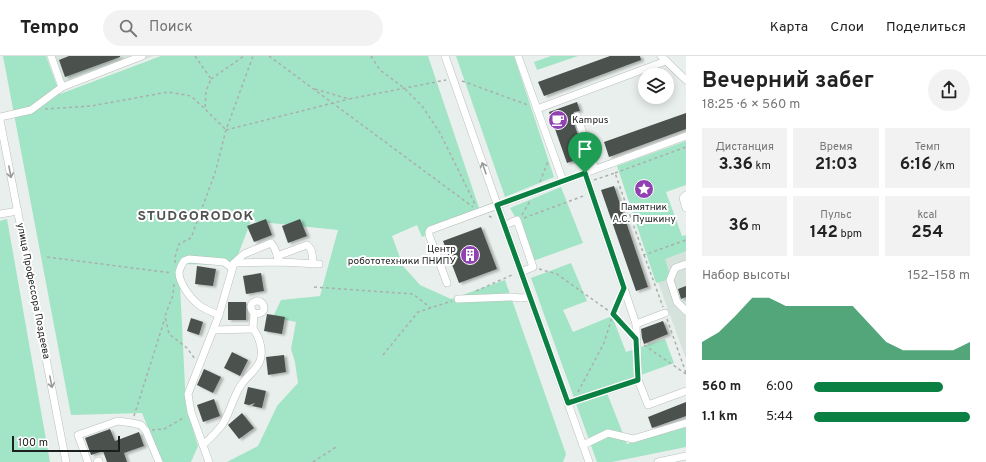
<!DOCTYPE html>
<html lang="ru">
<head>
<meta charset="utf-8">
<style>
	:root { --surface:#fff; --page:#f2f2f2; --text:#222; --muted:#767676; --line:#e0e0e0; --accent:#0b8043 }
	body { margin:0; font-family:Overpass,sans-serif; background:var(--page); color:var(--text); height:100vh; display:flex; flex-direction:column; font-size:15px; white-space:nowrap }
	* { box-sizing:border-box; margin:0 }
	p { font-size:13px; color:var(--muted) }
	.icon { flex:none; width:22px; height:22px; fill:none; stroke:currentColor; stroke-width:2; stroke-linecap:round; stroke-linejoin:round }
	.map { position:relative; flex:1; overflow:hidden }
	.panel { display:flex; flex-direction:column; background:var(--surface); width:300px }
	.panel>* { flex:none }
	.controls { position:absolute; left:638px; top:12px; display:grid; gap:8px }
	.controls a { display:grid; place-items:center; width:36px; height:36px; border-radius:50%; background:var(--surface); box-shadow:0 2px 10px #0003; font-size:20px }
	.scale { position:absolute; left:12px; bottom:10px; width:108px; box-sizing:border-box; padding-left:4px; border:2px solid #1d1f1e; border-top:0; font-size:11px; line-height:14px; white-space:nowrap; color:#1d1f1e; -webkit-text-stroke:3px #fff; paint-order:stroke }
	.pin { position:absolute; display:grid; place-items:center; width:34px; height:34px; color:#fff; margin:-41px -17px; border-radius:50% 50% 50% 0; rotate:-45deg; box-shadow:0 0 4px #0007 }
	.pin .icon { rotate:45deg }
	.round { display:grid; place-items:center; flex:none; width:42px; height:42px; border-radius:21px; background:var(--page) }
	.headline { display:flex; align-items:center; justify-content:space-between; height:68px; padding:0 16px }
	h1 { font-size:22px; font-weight:700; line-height:30px }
	.stats { display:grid; grid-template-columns:repeat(3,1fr); gap:6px; height:68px; padding:4px 16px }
	.stats div { display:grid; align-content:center; border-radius:0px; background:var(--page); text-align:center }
	.stats b { font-size:17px; font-weight:700 }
	.stats small { font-size:11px; font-weight:400 }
	.stats p { font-size:11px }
	.chart { height:112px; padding:8px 16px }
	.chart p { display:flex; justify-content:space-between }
	.chart svg { width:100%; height:72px; margin-top:4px; fill:var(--accent); opacity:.7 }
	ul { padding:0 16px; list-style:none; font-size:13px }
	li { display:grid; grid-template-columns:64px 48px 1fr; align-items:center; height:30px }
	li i { height:10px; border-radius:5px; background:var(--accent) }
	header { display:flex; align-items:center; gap:24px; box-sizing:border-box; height:56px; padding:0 20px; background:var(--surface); border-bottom:1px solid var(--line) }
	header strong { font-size:19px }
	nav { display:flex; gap:22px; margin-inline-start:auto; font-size:14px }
	.search { width:280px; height:36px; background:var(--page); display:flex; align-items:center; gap:10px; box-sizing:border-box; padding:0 14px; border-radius:22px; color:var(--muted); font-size:15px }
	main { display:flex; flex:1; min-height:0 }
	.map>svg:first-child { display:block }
</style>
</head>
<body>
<header>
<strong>Tempo</strong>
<div class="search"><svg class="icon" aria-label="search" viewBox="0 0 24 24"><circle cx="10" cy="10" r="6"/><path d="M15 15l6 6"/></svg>Поиск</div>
<nav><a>Карта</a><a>Слои</a><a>Поделиться</a></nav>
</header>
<main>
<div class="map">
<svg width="686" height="406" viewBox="0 0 686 406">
	<defs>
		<filter id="shadow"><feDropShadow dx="3" dy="1.5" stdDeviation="1" flood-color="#0004"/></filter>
	</defs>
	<rect width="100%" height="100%" fill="#e9efec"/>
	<g fill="#d5e3dc">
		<polygon points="50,0 153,0 63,34"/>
		<polygon points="686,191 686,303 650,204"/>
	</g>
	<g fill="#a2e4c6">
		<polygon points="3,0 46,0 60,38 161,0 428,0 479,152 422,181 417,169 392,180 403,210 420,229 451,243 505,224 566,398 563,406 227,406 258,390 277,350 298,327 295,306 291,293 296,266 273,261 281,244 320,240 338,174 251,165 234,209 179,208 186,351 198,390 191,406 162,406 142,357 71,359"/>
		<polygon points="456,0 514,0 554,121 505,141"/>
		<polygon points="551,0 578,0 537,14 534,6"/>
		<polygon points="686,85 686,129 666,136 682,180 686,179 686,195 665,203 671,223 656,227 617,110"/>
		<polygon points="561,131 583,187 530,206 517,164 510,152"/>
		<polygon points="7,163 50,406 0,406 0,165"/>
		<polygon points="571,207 587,245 563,254 573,276 612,260 626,296 665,283 674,307 605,332 627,388 686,370 686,391 612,406 597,406 531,222"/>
	</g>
	<g fill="#4c514e" filter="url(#shadow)">
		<polygon points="69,0 120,0 120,1 65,21 59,4"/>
		<polygon points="610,0 640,0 641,4 544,40 538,26"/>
		<polygon points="577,46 580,55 574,56 572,61 585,101 567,107 549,56"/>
		<polygon points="686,57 686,73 609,101 604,86"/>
		<polygon points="614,130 648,231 636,235 601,134"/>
		<polygon points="266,163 272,179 254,186 247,170"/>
		<polygon points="300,163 307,180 288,187 282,170"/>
		<polygon points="481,171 497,213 459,227 443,185"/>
		<polygon points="197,210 216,213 213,230 195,228"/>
		<polygon points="261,217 264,235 246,238 243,220"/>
		<polygon points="686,230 686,241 681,243 678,233"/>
		<rect x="228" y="246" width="18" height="18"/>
		<polygon points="267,258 285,261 282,278 264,275"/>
		<polygon points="191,262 203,266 199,279 187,275"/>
		<polygon points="663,265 668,278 644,288 642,282 641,273"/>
		<polygon points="232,296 248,304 240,320 224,312"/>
		<polygon points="284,299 286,316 268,319 266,301"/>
		<polygon points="204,313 221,321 213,337 197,329"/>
		<polygon points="248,331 266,335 262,352 252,350 255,347 249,349 244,348"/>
		<polygon points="214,343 220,360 203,366 197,349"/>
		<polygon points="686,346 686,360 652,372 648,361"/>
		<polygon points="242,357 254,372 239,383 228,369"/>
		<polygon points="110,373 115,385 139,376 144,390 124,397 127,406 107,406 103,395 91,399 85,382"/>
	</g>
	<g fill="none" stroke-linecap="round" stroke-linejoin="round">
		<defs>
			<g id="minor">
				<polyline points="51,0 62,31"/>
				<polyline points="445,0 521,216 589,406"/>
				<polyline points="518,0 537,53"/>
				<polyline points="661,0 686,24"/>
				<polyline points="577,60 595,113"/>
				<polyline points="0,61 31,54 62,31 142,0"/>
				<polyline points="0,64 66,406"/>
				<polyline points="585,117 636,268 665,257"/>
				<polyline points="563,125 537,53 666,5"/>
				<polyline points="686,139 683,142 686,152"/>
				<polyline points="0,158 18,155"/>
				<polyline points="510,167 517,164 533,211 521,216"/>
				<path d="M277 200 307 189C313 193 313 201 312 208"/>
				<polyline points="234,207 244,198 271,187 274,191 280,206"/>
				<polyline points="686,208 675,212 670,224 677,246 686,255"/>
				<polyline points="447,227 429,179 429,176 430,174 686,80"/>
				<polyline points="458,243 511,241 521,242 530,241"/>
				<path d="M219 259C212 256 204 253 199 249 190 242 179 227 179 216 180 212 182 208 184 205L189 203 224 206 232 212"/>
				<polyline points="636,268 638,324"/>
				<path d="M213 274 253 273 254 257C270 261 264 240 254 246 249 249 251 254 254 257"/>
				<polyline points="568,347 638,324 648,349 686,335"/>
				<path d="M203 389C209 383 217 376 222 369 230 357 233 341 241 329 252 314 266 309 260 287 258 281 257 277 253 273"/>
				<polyline points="583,389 608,377 633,383 686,367"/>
				<polyline points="88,406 78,379 118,365 132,367 141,369 146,375 159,406"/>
				<polyline points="97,406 99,405"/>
				<polyline points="209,406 191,356 188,338 219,259 234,207 280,206 319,208"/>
				<polyline points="658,406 686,400"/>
			</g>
		</defs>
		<use href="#minor" stroke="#babfbc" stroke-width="8"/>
		<g stroke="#aaafad" stroke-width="1.5" stroke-dasharray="3 3" stroke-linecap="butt">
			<polyline points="195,0 211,23 206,35 205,53 226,74"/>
			<polyline points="269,0 473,151"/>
			<polyline points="371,0 380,14 404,32 422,50 440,77 476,150"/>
			<polyline points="211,23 244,0"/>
			<polyline points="462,25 528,49"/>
			<polyline points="315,33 349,43 446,24"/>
			<polyline points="45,53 91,50 168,36 191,40 205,53"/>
			<polyline points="226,74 349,43"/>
			<polyline points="615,117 686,91"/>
			<polyline points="594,124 615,117 644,199 686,184"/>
			<polyline points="540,126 548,105"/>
			<polyline points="522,159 530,145"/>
			<polyline points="489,160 493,162"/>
			<polyline points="524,162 586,139"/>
			<polyline points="644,199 663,251"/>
			<polyline points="47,201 172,217"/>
			<polyline points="175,207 175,201 179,188 191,182 215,117 226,74 253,0"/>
			<polyline points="539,213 557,218 613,258 629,276"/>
			<polyline points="174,228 173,239 165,260 169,278 187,292 195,303"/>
			<polyline points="314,231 413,238 431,252"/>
			<polyline points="476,235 512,219"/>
			<polyline points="667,263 686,317"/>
			<polyline points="644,289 686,318"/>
			<polyline points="383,299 418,256 452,245"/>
			<polyline points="578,336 604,287 613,258 619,243"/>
			<polyline points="134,360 165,262"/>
			<polyline points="152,374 164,373 185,361"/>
			<polyline points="313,406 336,391"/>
		</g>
		<use href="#minor" stroke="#fff" stroke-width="7"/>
	</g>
	<defs><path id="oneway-shaft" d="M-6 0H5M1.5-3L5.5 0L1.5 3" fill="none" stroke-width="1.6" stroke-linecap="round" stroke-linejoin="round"/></defs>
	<g stroke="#999a9a">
		<use href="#oneway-shaft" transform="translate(484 112) rotate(-109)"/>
		<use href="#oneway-shaft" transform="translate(10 116) rotate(79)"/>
		<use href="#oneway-shaft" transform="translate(51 326) rotate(79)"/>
	</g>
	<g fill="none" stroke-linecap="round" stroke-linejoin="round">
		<defs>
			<polygon id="route" points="585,117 624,232 613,258 636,283 638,324 568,347 497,149"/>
		</defs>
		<use href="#route" stroke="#fff" stroke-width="8"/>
		<use href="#route" stroke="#0b8043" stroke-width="5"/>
	</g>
	<defs>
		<symbol id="cafe-disc" viewBox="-11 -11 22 22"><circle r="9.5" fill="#9142b2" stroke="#fff"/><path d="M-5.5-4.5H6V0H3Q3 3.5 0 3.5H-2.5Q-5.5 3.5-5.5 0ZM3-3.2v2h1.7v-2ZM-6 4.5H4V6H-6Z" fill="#fff"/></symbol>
		<symbol id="sight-disc" viewBox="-11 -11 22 22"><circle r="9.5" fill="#9142b2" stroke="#fff"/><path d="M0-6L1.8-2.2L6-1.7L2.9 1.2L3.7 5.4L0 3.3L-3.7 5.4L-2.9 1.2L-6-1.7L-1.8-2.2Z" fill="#fff"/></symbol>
		<symbol id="building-disc" viewBox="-11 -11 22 22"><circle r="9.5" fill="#9142b2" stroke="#fff"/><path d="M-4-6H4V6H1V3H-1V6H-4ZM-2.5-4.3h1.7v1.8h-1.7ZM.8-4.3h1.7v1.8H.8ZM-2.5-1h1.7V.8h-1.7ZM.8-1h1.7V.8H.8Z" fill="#fff"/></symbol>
	</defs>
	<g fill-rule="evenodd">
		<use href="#cafe-disc" x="547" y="53" width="22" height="22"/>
		<use href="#sight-disc" x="633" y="122" width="22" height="22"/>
		<use href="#building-disc" x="459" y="188" width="22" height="22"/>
	</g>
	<g text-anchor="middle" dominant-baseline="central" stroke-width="4" stroke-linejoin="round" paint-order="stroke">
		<g font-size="10" fill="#1d1f1e" stroke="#fff" text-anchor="start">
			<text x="572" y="64">Kampus</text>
			<text x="644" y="151" text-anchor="middle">Памятник<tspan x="644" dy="12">А.С. Пушкину</tspan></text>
			<text x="456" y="193" text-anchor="end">Центр<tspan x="456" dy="12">робототехники ПНИПУ</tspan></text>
		</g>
		<g font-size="10" fill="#1d1f1e" stroke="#fff">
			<text transform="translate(33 235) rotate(79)">улица Профессора Поздеева</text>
		</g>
		<g font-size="14" font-weight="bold" letter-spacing="1" fill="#4f5451" stroke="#fff">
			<text x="196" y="160">STUDGORODOK</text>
		</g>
	</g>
</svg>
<div class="controls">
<a><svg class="icon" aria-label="layers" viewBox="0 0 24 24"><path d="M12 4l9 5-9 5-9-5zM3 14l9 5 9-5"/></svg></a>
</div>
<div class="scale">100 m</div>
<div class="pin" style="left:585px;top:117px;background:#1e9e55"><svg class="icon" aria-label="arrive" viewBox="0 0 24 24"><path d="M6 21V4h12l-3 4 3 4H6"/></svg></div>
</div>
<section class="panel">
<div class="headline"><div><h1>Вечерний забег</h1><p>18:25 · 6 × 560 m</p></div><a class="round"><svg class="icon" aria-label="share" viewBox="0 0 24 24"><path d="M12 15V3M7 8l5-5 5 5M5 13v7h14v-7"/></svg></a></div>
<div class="stats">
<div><p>Дистанция</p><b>3.36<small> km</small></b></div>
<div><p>Время</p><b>21:03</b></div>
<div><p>Темп</p><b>6:16<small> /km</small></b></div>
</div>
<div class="stats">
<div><b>36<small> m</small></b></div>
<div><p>Пульс</p><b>142<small> bpm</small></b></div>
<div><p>kcal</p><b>254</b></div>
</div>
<div class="chart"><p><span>Набор высоты</span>152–158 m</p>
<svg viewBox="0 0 160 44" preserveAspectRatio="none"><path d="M0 44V33L10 27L20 17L30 6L40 6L50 11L60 11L70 11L80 11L90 11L100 22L110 33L120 38L130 38L140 38L150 38L160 33V44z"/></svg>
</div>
<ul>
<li><b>560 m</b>6:00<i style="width:83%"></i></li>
<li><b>1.1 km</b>5:44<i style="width:100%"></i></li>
</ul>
</section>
</main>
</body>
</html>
